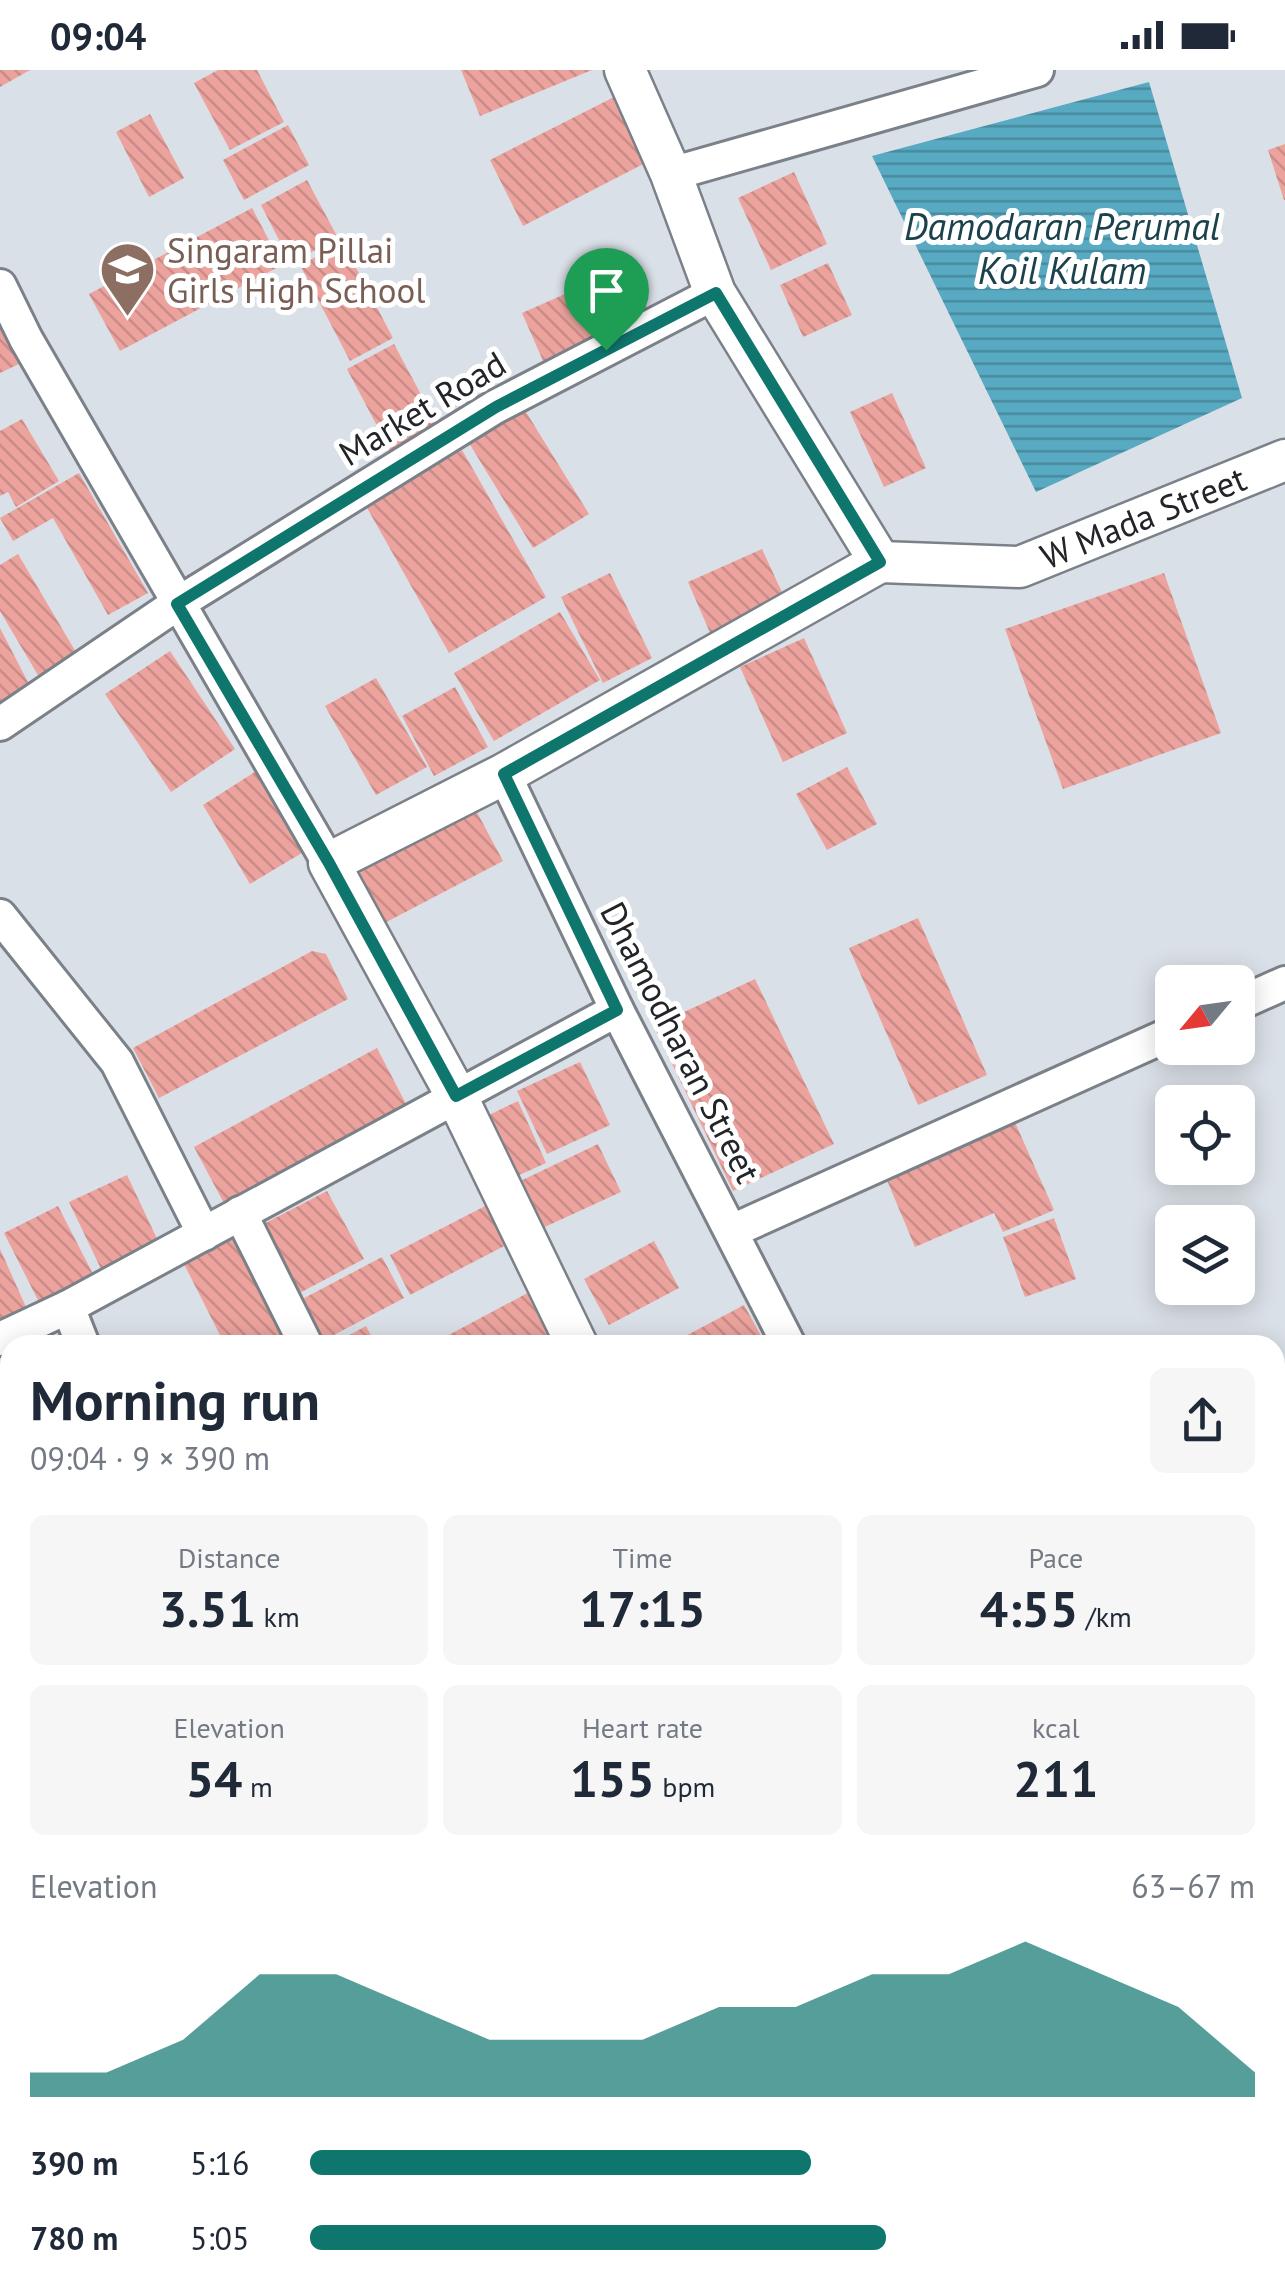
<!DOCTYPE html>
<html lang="en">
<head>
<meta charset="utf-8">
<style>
	:root { --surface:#fff; --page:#f6f6f7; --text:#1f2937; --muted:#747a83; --accent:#0f766e }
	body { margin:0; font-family:"PT Sans",sans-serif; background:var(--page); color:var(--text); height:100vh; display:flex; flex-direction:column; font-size:38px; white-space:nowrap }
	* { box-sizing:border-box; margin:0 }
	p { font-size:32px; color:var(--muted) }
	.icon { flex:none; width:55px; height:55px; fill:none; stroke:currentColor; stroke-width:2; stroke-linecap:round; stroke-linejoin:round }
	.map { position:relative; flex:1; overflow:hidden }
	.sheet { position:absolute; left:0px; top:1265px; width:1285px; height:960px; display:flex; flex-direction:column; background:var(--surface); border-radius:30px 30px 0 0; box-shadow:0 5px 25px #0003 }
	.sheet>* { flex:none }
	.needle { width:65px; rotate:241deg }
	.fabs { position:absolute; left:1155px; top:895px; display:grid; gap:20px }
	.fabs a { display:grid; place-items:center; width:100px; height:100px; border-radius:15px; background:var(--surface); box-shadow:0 5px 25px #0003; font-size:50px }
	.pin { position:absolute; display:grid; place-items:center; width:85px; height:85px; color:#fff; margin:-102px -42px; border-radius:50% 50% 50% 0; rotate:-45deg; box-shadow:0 0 10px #0007 }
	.pin .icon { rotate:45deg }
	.round { display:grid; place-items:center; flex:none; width:105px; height:105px; border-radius:15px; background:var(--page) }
	.head { display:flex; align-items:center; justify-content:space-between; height:170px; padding:0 30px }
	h1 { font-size:55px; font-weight:600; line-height:75px }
	.figures { display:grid; grid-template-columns:repeat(3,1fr); gap:15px; height:170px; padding:10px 30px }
	.figures div { display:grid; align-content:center; border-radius:15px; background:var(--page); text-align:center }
	.figures b { font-size:50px; font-weight:600 }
	.figures small { font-size:28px; font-weight:400 }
	.figures p { font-size:28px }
	.chart { height:280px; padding:20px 30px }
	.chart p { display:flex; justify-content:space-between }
	.chart svg { width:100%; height:180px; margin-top:10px; fill:var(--accent); opacity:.7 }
	ul { padding:0 30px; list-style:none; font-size:32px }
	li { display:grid; grid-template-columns:160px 120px 1fr; align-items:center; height:75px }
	li i { height:25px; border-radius:12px; background:var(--accent) }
	.status { display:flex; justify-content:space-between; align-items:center; height:70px; padding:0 50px; background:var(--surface); direction:ltr }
	.status svg { height:28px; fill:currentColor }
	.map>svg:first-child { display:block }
</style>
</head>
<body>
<div class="status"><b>09:04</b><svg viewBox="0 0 49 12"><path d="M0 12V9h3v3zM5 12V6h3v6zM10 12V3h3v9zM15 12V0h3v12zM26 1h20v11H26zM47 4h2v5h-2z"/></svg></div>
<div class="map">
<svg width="1285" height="2225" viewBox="0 0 1285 2225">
	<defs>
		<pattern id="water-rules" width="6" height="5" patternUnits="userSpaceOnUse" patternTransform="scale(2.5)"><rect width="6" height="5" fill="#58aac2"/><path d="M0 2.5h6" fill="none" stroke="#488a9e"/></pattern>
		<pattern id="building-back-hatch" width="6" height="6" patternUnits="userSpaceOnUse" patternTransform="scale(2.5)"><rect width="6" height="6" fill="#eca39e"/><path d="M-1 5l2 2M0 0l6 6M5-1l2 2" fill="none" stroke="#ca8c88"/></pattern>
	</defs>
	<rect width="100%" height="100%" fill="#dae0e7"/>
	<polygon fill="url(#water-rules)" points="1149,12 1242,328 1036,422 872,86"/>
	<g fill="url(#building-back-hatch)">
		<polygon points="0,0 30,0 0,17"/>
		<polygon points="218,0 257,0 284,52 230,80 194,13"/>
		<polygon points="461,0 592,0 480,46"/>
		<polygon points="620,24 653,89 523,156 490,90"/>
		<polygon points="150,44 184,108 149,127 116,62"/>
		<polygon points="288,55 309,95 244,130 223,90"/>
		<polygon points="1285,74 1285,130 1284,130 1268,80"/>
		<polygon points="794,102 827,174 771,200 738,128"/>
		<polygon points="307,110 338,168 291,193 261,135"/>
		<polygon points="252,138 282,195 120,281 89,224"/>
		<polygon points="343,173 393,268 350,291 300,195"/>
		<polygon points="828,193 852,245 803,267 780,215"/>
		<polygon points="610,204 632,254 544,293 522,243"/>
		<polygon points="0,255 21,293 0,303"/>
		<polygon points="394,274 441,362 393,386 347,299"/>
		<polygon points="892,323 926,398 884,417 850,342"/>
		<polygon points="521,334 589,444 533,478 466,368"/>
		<polygon points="22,349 59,411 16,437 8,422 0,426 0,361"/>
		<polygon points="462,380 546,527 449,583 366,436"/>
		<polygon points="79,403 148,523 108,545 53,448 13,471 0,448"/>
		<polygon points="762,479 786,531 711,565 688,512"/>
		<polygon points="18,484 80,589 42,612 0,541 0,495"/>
		<polygon points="610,503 652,588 603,613 561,527"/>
		<polygon points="1164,503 1221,663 1063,719 1005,559"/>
		<polygon points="560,542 600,610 494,671 454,603"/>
		<polygon points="0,558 33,622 0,639"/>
		<polygon points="804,568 847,663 783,692 740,597"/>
		<polygon points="170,581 235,679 171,722 105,624"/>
		<polygon points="376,608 427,697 376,725 325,636"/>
		<polygon points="455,617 488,677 434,706 402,646"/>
		<polygon points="847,697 877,754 827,780 796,724"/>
		<polygon points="261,698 307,780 250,814 203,735"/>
		<polygon points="472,733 503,791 375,858 345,801"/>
		<polygon points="918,848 987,1005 918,1035 849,878"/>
		<polygon points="312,881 326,884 348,929 159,1028 133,978"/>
		<polygon points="755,909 834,1074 733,1121 654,956"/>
		<polygon points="377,978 406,1034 226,1137 194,1077"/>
		<polygon points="580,992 610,1055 547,1084 517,1021"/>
		<polygon points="518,1031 546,1093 515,1107 487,1046"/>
		<polygon points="1009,1039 1054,1140 1003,1162 994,1143 915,1177 881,1096"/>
		<polygon points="598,1074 621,1122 536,1161 514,1114"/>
		<polygon points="127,1105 159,1173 102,1201 69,1132"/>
		<polygon points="327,1121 364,1189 292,1227 256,1158"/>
		<polygon points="489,1134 510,1173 410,1225 390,1185"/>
		<polygon points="58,1136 94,1206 40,1234 4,1163"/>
		<polygon points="1054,1148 1076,1209 1025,1227 1003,1167"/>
		<polygon points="241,1163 289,1263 261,1275 225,1275 183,1192"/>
		<polygon points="654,1171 679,1218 609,1255 584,1209"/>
		<polygon points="0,1179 26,1237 0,1249"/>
		<polygon points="382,1187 404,1228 315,1275 293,1234"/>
		<polygon points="535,1219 562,1271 554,1275 430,1275"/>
		<polygon points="744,1235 766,1275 681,1275 678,1270"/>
		<polygon points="366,1256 376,1275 331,1275"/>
		<polygon points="10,1296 10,1363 0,1367 0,1300"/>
		<polygon points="10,1381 10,1451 3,1453 0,1445 0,1385"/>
		<polygon points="10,1585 10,1626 0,1630 0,1588"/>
		<polygon points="10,1640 10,1685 0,1689 0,1645"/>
		<polygon points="10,2210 10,2215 71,2215 75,2225 10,2225 5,2212"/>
		<polygon points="79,2215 132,2215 111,2225 84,2225"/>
		<polygon points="160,2215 236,2215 241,2225 165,2225"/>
		<polygon points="245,2215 318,2215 320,2221 311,2225 250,2225"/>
		<polygon points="481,2215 525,2215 531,2225 451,2225"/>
		<polygon points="821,2215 829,2215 834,2225 802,2225"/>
	</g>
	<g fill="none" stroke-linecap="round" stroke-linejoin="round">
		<defs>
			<g id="minor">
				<polyline points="671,104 1037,0"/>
				<polyline points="0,216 26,269 329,793"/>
				<polyline points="0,654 177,534 495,337 715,223"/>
				<polyline points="504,704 617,940 789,1275"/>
				<polyline points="0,846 117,992 204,1164"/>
				<polyline points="1238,934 1285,913"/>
				<polyline points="240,1143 306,1275"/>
				<polyline points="732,1161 1172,963"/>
				<polyline points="0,1269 68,1237"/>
				<polyline points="83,1275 68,1237 617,940"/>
				<polyline points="0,1473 10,1495"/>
				<polyline points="1275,1945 1285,1966"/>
				<polyline points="1275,2063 1285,2057"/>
				<polyline points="326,2215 331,2225"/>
				<polyline points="555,2215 560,2225"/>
				<polyline points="974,2225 990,2215"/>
			</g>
			<g id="tertiary">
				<polyline points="625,0 671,104 715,223 880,492"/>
				<polyline points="880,492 1020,497 1285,390"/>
				<polyline points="577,1275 457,1027 329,793 504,704 880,492"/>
				<polyline points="1275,1439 1285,1434"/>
				<polyline points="0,1728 10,1725"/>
				<polyline points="0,1759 10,1755"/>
				<polyline points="0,1828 10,1825"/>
				<polyline points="923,2215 926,2225"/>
			</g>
		</defs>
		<use href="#minor" stroke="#7b8188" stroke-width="38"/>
		<use href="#tertiary" stroke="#7b8188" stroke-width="45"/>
		<use href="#minor" stroke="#fff" stroke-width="32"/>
		<use href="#tertiary" stroke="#fff" stroke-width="40"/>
	</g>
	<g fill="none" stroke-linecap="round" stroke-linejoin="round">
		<defs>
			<polygon id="route" points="716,223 880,492 504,704 617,940 456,1026 329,793 177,534 496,337"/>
		</defs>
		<use href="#route" stroke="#fff" stroke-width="20"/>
		<use href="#route" stroke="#0f766e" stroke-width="12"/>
	</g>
	<defs>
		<symbol id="school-pin" viewBox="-11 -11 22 30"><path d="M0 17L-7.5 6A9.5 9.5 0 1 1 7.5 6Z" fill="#8d6e63" stroke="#fff"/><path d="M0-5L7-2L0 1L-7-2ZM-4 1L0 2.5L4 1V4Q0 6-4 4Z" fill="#fff"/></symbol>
	</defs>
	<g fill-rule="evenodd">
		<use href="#school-pin" x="96" y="168" width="63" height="86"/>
	</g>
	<g text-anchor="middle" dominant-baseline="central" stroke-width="10" stroke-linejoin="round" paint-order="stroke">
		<g font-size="35" fill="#785e54" stroke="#fff" text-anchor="start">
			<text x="167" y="180">Singaram Pillai<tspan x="167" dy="40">Girls High School</tspan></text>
		</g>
		<g font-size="35" fill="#222427" stroke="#fff">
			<text transform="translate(422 338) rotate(-31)">Market Road</text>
			<text transform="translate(1143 447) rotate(-22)">W Mada Street</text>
			<text transform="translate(681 972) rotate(63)">Dhamodharan Street</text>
		</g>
		<g font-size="38" font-style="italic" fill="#1b414c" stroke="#fff">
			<text x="1062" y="155">Damodaran Perumal<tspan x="1062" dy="44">Koil Kulam</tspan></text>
		</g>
	</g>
</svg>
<div class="fabs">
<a><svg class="needle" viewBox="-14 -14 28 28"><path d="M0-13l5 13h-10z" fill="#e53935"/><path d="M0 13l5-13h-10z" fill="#747a83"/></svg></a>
<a><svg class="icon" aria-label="locate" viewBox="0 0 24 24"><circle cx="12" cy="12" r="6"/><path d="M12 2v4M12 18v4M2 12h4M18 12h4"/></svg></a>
<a><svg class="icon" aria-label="layers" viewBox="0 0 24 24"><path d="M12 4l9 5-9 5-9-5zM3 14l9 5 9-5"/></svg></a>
</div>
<div class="pin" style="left:606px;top:280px;background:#1e9e55"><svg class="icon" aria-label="arrive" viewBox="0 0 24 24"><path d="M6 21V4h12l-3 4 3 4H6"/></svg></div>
<section class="sheet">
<div class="head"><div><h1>Morning run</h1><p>09:04 · 9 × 390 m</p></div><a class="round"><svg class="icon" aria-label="share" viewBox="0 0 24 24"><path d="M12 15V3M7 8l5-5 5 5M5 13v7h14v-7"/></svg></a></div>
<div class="figures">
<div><p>Distance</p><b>3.51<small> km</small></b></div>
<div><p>Time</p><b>17:15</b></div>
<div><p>Pace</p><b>4:55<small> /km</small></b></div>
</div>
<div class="figures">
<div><p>Elevation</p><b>54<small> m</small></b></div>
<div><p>Heart rate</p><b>155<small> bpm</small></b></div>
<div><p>kcal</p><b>211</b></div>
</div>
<div class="chart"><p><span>Elevation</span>63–67 m</p>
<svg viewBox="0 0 160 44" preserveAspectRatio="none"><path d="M0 44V38L10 38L20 30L30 14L40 14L50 22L60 30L70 30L80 30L90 22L100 22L110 14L120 14L130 6L140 14L150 22L160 38V44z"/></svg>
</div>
<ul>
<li><b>390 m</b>5:16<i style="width:53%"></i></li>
<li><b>780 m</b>5:05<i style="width:61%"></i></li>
</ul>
</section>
</div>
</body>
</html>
